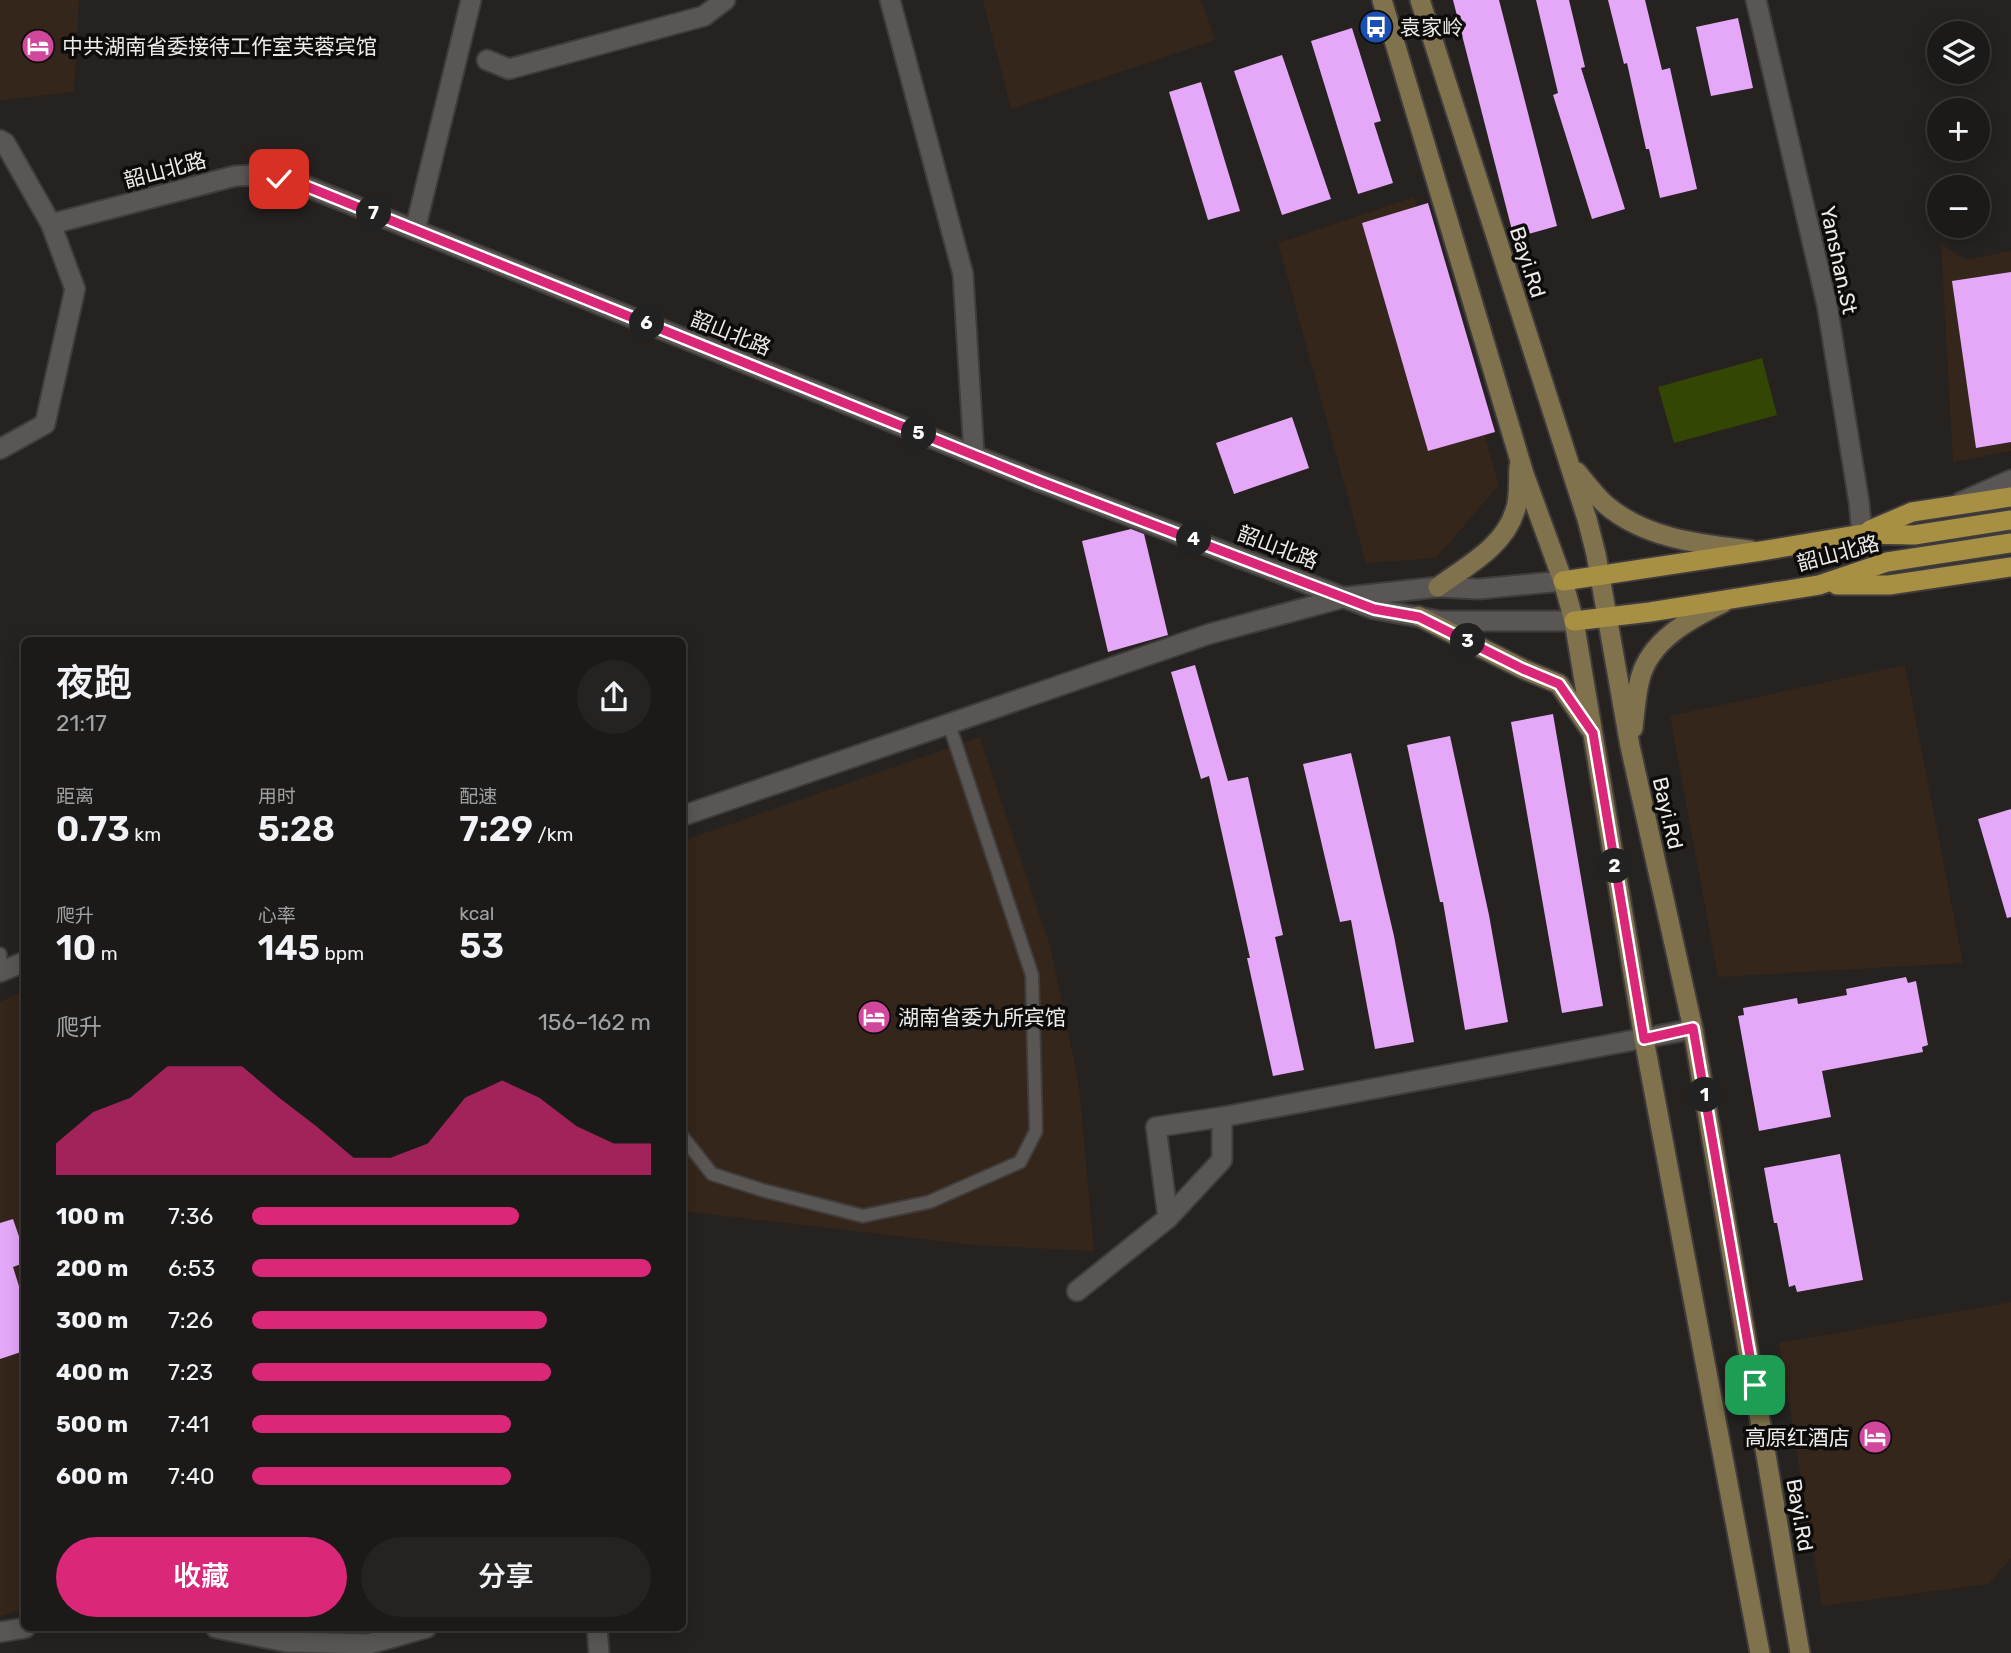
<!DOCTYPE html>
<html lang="zh">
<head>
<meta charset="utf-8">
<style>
	:root { --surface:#1c1a18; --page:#252321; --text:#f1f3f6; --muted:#a0a1a2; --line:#3a3837; --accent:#db2777 }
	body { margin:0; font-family:Rubik,"Noto Sans SC",sans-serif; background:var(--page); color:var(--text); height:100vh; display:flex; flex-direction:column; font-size:26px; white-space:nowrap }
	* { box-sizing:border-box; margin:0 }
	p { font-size:23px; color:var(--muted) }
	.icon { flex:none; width:38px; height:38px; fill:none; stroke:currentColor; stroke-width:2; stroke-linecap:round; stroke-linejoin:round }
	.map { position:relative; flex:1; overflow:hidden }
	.drawer { position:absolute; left:21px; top:637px; width:665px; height:994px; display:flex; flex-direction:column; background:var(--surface); border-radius:10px; box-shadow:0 4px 18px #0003,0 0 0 2px var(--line) }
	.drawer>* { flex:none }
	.controls { position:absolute; left:1927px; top:21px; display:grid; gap:14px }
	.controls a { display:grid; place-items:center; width:63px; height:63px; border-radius:50%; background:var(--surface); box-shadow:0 4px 18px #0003,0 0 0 2px var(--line); font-size:35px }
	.pin { position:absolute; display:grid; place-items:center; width:60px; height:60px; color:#fff; margin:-30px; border-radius:14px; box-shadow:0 4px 10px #0006 }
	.km { position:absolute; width:35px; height:35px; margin:-18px; border-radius:50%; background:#222; color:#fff; font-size:19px; line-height:35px; text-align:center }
	.round { display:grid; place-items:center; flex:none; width:74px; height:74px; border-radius:37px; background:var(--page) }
	.overview { display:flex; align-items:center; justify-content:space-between; height:119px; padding:0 35px }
	h1 { font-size:38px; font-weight:600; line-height:52px }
	.figures { display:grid; grid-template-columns:repeat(3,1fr); gap:10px; height:119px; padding:7px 35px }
	.figures div { display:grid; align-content:center }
	.figures b { font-size:35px; font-weight:600 }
	.figures small { font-size:19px; font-weight:400 }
	.figures p { font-size:19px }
	.chart { height:196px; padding:14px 35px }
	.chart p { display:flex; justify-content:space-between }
	.chart svg { width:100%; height:126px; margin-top:7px; fill:var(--accent); opacity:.7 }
	.button { display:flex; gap:14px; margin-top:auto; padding:14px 35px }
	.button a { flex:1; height:80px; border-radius:42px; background:var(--accent); color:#fff; font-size:28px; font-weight:600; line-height:80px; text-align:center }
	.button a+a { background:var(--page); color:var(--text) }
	ul { padding:0 35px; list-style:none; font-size:23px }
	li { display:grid; grid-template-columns:112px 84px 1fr; align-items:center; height:52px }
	li i { height:18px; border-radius:9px; background:var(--accent) }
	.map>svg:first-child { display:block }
</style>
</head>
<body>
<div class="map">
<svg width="2011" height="1653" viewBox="0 0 2011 1653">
	<rect width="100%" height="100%" fill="#252220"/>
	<g fill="#35261b">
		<polygon points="0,0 79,0 74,92 0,100"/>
		<polygon points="983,0 1201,0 1215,40 1011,109"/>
		<polygon points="1414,197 1499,485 1436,558 1366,563 1278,243"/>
		<polygon points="1941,244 1967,260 2011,251 2011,451 1953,462"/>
		<polygon points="1905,665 1963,963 1718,977 1670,716"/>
		<polygon points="980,737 1051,949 1079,1085 1094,1251 973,1245 683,1211 682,841"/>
		<polygon points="24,991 24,1609 0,1616 0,1002"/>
		<polygon points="2011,1302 2011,1558 1988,1584 1822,1606 1779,1343"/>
	</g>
	<polygon fill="#344604" points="1762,358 1777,415 1674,443 1658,387"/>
	<g fill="#e5a8f9">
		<polygon points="1453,0 1499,0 1557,226 1514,238"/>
		<polygon points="1536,0 1569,0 1585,67 1581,68 1625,209 1592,219 1553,95 1558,93"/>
		<polygon points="1608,0 1645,0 1662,70 1670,68 1697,189 1660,198 1649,149 1646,149 1627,63 1624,64"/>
		<polygon points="1738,18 1753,88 1711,96 1696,27"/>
		<polygon points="1352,28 1381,121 1374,123 1393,183 1358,194 1311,41"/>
		<polygon points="1282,55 1331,199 1282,215 1234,71"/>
		<polygon points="1201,82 1240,211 1208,220 1169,92"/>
		<polygon points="1428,203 1495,432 1428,451 1362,223"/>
		<polygon points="2011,272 2011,442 1976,448 1952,281"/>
		<polygon points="1292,417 1309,468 1234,494 1216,443"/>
		<polygon points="1131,529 1144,534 1168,635 1108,652 1082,541"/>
		<polygon points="1195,665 1228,781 1248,777 1283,935 1275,937 1304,1070 1273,1076 1247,958 1250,958 1209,776 1201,779 1171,672"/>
		<polygon points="1553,714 1603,1006 1562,1013 1511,722"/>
		<polygon points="1450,736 1489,915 1508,1022 1465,1030 1443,902 1440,902 1407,745"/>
		<polygon points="1351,753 1394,936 1414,1042 1375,1049 1351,920 1340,922 1303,764"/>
		<polygon points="2011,809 2011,917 2007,918 1978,819"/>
		<polygon points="1906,977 1908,983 1916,981 1928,1045 1922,1047 1923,1052 1822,1071 1831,1117 1759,1131 1738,1016 1744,1015 1743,1008 1797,998 1798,1004 1847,995 1846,989"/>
		<polygon points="1840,1154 1863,1280 1797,1292 1795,1285 1789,1287 1777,1223 1774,1223 1764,1168"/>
		<polygon points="13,1219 24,1251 24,1263 13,1267 24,1302 24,1351 0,1359 0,1223"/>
	</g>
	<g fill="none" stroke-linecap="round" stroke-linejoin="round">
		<defs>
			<g id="service">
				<polyline points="0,954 1,972"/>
				<polyline points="682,1136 712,1174 762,1190 863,1216 929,1202 1020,1162 1036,1131 1032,975 949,724"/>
			</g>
			<g id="minor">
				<polyline points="890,0 963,274 974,455"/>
				<polyline points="1756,0 1827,305 1859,502 1862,534"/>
				<polyline points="487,60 509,69 704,16 725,0"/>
				<polyline points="0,140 5,143 51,224 75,289 45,424 0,449"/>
				<polyline points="415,230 471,0"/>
				<polyline points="682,816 1209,634 1346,597"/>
				<polyline points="0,972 24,962"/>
				<polyline points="1168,1218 1156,1127 1222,1117 1693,1029"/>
				<polyline points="1077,1291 1168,1218 1222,1160 1222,1117"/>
				<polyline points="216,1628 287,1642 369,1644 426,1628"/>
				<polyline points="597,1628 599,1653"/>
				<polyline points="0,1632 25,1628"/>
			</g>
			<g id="tertiary">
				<polyline points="51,224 235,176 259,175 303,185 1038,481 1374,609 1441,621 1574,621"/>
				<polyline points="1961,502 2011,480"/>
				<polyline points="1347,597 1438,587 1479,589 1563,581"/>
			</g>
			<g id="secondary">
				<polyline points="1382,0 1524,474 1563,581 1574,621 1644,1039 1760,1653"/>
				<polyline points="1420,0 1587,519 1596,554 1630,746 1693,1029 1800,1653"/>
				<path d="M1577 472C1586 483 1595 495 1606 505 1646 539 1700 544 1750 550"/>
				<path d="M1438 587C1466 566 1504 547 1515 511 1520 498 1518 481 1519 467"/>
				<polyline points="1418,616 1523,669 1559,684 1589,728"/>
				<path d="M1633 728C1635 712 1636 694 1640 679 1650 640 1690 619 1723 603"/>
			</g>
			<g id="primary">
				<polyline points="1870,530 1912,512 2011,497"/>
				<polyline points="1563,581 1761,551 1862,534 1914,535 2011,520"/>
				<polyline points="1837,585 1889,585 2011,567"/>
				<polyline points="1574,621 1650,612 1819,585 1887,562 2011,543"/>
			</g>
		</defs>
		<use href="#service" stroke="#3f3c3b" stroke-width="16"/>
		<use href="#minor" stroke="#3f3c3b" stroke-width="23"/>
		<use href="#tertiary" stroke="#3f3c3b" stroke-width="23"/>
		<use href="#secondary" stroke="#3f3c3b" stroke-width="23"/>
		<use href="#primary" stroke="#3f3c3b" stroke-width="23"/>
		<use href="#service" stroke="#595653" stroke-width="12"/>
		<use href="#minor" stroke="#595653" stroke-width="19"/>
		<use href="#tertiary" stroke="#595653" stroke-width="19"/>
		<use href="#secondary" stroke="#80724c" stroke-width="19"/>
		<use href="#primary" stroke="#a78f44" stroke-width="19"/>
	</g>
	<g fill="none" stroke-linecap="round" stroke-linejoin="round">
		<defs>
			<polyline id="route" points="279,179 303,185 1038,481 1374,609 1419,617 1523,669 1559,684 1593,733 1644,1039 1693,1028 1755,1385"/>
		</defs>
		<use href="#route" stroke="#fff" stroke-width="14"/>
		<use href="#route" stroke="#db2777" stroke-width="9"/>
	</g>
	<defs>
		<symbol id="bus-disc" viewBox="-11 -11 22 22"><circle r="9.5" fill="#1a4fb4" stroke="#0d0c0b"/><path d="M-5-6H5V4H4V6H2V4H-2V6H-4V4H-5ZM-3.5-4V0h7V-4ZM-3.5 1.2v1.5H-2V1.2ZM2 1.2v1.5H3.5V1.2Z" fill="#fff"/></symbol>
		<symbol id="hotel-disc" viewBox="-11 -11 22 22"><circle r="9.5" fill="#d1479c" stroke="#0d0c0b"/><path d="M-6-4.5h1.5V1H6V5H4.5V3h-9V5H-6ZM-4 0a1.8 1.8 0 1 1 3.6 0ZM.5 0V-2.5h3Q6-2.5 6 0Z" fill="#fff"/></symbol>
	</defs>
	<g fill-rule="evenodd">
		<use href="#bus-disc" x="1357" y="8" width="38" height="38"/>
		<use href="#hotel-disc" x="19" y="27" width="38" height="38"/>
		<use href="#hotel-disc" x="855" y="998" width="38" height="38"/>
		<use href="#hotel-disc" x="1856" y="1418" width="38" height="38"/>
	</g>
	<g text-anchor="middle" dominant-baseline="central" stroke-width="7" stroke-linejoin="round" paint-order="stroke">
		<g font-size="21" fill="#edebea" stroke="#0d0c0b" text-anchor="start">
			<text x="1400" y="27">袁家岭</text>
			<text x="62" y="46">中共湖南省委接待工作室芙蓉宾馆</text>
			<text x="898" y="1017">湖南省委九所宾馆</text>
			<text x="1850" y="1437" text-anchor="end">高原红酒店</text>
		</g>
		<g font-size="21" fill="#edebea" stroke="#0d0c0b">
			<text transform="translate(165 170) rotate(-15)">韶山北路</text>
			<text transform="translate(1839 260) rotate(78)">Yanshan.St</text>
			<text transform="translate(1528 262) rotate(72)">Bayi.Rd</text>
			<text transform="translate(731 333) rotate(22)">韶山北路</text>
			<text transform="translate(1278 547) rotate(21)">韶山北路</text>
			<text transform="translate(1838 553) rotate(-15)">韶山北路</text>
			<text transform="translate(1668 813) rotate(77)">Bayi.Rd</text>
			<text transform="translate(1800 1515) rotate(80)">Bayi.Rd</text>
		</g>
	</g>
</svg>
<div class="controls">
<a><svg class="icon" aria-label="layers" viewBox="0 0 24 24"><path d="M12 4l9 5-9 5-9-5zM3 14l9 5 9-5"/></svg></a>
<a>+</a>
<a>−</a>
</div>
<div class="pin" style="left:1755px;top:1385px;background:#1e9e55"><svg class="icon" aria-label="arrive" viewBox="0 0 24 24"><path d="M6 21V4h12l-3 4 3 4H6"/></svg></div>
<div class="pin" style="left:279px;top:179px;background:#d93025"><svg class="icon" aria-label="check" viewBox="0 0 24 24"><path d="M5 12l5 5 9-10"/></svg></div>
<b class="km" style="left:1705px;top:1095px">1</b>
<b class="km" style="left:1615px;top:866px">2</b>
<b class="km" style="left:1468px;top:641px">3</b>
<b class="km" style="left:1194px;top:539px">4</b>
<b class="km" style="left:919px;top:433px">5</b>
<b class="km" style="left:647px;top:323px">6</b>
<b class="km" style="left:374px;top:213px">7</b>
<section class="drawer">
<div class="overview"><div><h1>夜跑</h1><p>21:17</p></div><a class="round"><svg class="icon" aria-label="share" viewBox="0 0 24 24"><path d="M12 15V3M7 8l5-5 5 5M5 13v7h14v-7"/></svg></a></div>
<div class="figures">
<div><p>距离</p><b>0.73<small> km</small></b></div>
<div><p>用时</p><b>5:28</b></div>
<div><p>配速</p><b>7:29<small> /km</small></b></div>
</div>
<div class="figures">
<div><p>爬升</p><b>10<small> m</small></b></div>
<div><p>心率</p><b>145<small> bpm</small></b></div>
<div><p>kcal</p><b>53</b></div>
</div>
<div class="chart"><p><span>爬升</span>156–162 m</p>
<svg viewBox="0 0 160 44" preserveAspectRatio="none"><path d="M0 44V33L10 22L20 17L30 6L40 6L50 6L60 17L70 27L80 38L90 38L100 33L110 17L120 11L130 17L140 27L150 33L160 33V44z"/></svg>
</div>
<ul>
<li><b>100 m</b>7:36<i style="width:67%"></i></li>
<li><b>200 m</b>6:53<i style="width:100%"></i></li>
<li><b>300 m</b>7:26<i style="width:74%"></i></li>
<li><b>400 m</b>7:23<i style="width:75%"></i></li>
<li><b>500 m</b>7:41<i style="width:65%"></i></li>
<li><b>600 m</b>7:40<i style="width:65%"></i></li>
</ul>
<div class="button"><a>收藏</a><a>分享</a></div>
</section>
</div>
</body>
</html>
